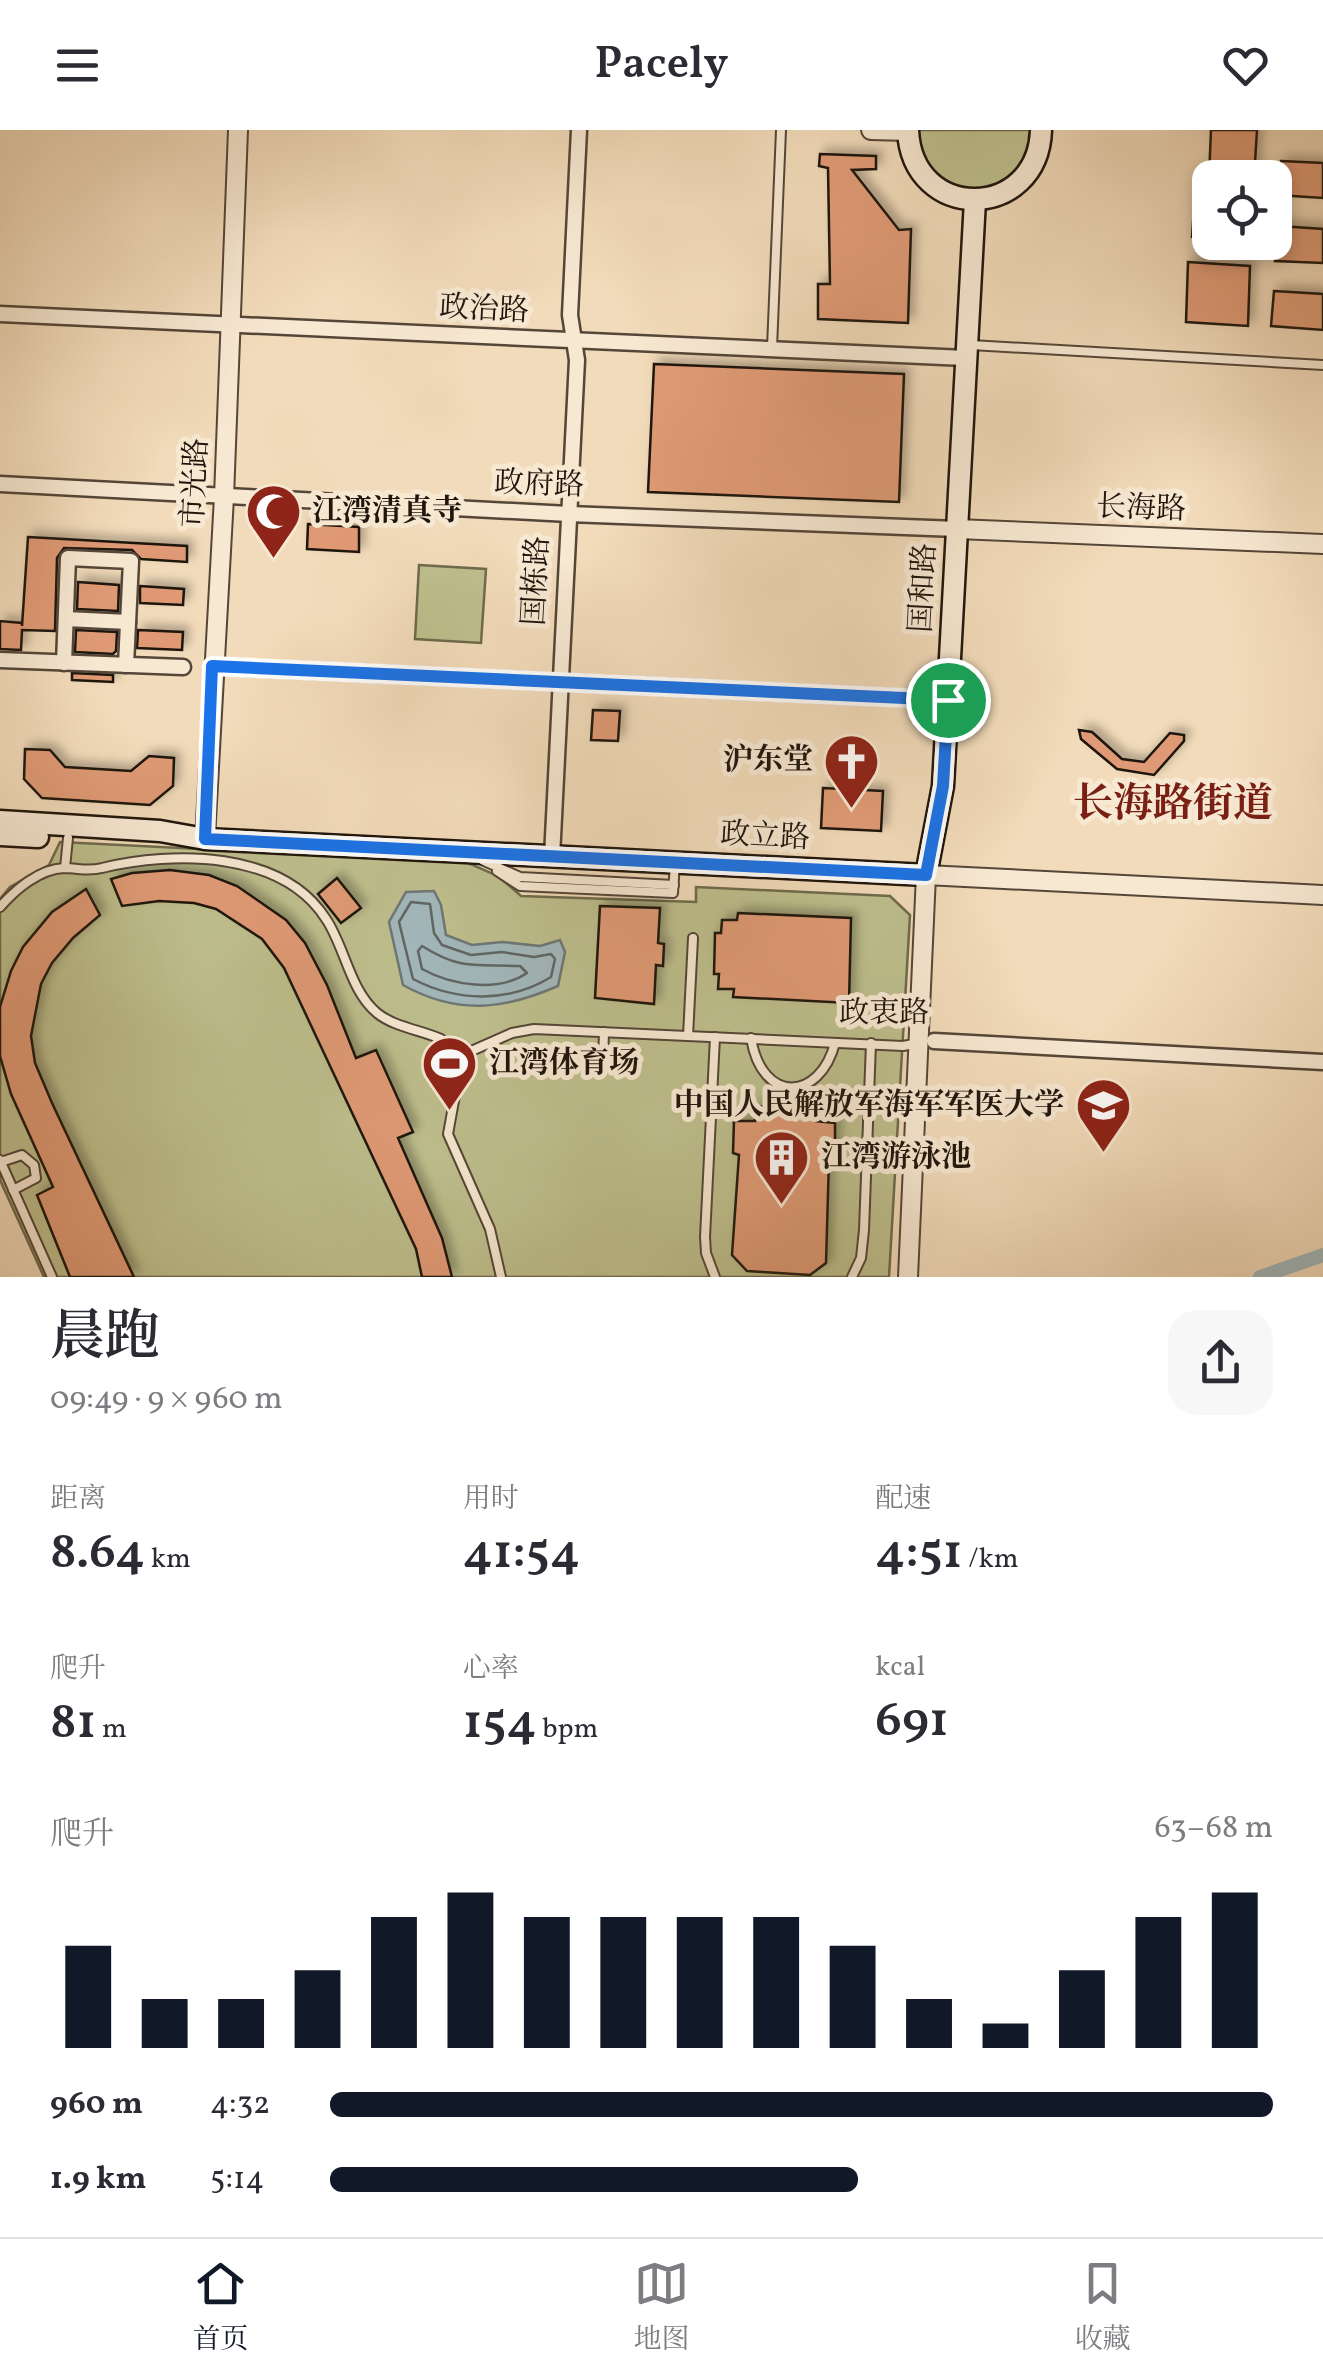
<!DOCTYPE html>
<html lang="zh">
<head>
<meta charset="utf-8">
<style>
	:root { --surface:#fff; --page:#f7f7f7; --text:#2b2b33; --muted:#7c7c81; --line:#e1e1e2; --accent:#111827 }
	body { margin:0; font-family:Vollkorn,"Noto Serif SC",serif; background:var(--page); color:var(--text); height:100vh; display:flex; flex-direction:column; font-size:38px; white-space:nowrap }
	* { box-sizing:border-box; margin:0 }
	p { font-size:32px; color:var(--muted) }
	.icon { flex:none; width:55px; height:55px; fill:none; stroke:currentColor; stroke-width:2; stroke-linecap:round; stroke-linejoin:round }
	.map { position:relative; height:1147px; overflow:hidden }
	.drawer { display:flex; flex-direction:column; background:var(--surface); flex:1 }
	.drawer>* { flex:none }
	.buttons { position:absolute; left:1192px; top:30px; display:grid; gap:20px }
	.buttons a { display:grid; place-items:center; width:100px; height:100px; border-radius:20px; background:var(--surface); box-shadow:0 5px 15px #0003; font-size:50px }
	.pin { position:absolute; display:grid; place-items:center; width:85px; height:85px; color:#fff; margin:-42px; border:5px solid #fff; border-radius:50%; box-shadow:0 2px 10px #0007 }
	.round { display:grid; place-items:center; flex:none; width:105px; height:105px; border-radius:30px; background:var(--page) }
	.summary { display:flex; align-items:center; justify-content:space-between; height:170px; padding:0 50px }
	h1 { font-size:55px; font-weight:600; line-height:75px }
	.figures { display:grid; grid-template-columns:repeat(3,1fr); gap:15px; height:170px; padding:10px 50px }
	.figures div { display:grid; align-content:center }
	.figures b { font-size:50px; font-weight:600 }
	.figures small { font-size:28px; font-weight:400 }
	.figures p { font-size:28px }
	.chart { height:280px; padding:20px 50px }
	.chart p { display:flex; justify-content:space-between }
	.chart svg { width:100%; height:180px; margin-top:10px; stroke:var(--accent); stroke-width:6 }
	ul { padding:0 50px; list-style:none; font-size:32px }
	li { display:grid; grid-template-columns:160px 120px 1fr; align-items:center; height:75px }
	li i { height:25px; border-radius:12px; background:var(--accent) }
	header { display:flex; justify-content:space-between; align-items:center; height:130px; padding:0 50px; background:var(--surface); font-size:45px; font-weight:600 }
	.tabs { display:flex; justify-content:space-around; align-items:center; height:140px; border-top:2px solid var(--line); background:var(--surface); font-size:28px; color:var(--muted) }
	.tabs a { display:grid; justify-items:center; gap:5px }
	.tabs .selected { color:var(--accent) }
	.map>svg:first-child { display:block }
</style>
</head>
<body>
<header><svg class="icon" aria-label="menu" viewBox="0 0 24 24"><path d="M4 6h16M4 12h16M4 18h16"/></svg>Pacely<svg class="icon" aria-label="heart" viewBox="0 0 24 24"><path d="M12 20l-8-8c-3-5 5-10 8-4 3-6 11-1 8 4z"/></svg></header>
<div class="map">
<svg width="1323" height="1147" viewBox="0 0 1323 1147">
	<defs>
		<filter id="shadow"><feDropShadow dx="5.5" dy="-5.5" stdDeviation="5" flood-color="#0004"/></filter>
	</defs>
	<rect width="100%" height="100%" fill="#f2dbba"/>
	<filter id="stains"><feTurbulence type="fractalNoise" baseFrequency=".002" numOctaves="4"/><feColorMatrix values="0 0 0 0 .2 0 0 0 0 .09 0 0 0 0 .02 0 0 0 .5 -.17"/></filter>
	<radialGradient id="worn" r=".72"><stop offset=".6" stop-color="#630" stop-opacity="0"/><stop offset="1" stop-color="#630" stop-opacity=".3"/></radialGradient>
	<g fill="#bebf8d" stroke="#6e6a4c" stroke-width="2.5">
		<path d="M916 0H1032C1028 46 982 80 941 49 937 45 931 43 928 39 921 30 919 11 916 0Z"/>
		<polygon points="419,435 486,439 481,513 415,509"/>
		<polygon points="60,712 466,732 498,746 521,766 696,772 696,757 890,766 910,785 889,1147 44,1147 0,1050 0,769 10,757 49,735"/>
	</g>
	<path fill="#a2b8bc" stroke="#6e7776" stroke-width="2.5" d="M434 761 441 775 446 805 472 815 502 812 540 816 560 810 565 822 558 856C503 880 457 885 403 855L389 792 406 762Z"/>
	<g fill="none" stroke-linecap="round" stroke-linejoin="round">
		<g stroke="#606664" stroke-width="2.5">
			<path d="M411 772 430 774 434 803 442 815 471 825 502 822 534 827 551 824 555 829 551 847C509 873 457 872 413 849L399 792Z"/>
			<path d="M422 816C462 841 475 834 520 836L527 843C498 863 451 855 422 839L418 821Z"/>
		</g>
		<polyline stroke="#a2b8bc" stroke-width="14" points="1260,1147 1323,1125"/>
	</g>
	<g fill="#df9a75" stroke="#1f150c" stroke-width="2.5" filter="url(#shadow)">
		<polygon points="1211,0 1257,0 1254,48 1209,48"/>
		<polygon points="820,24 876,26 876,39 852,40 899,100 911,99 908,193 818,189 818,154 830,154 828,38 819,36"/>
		<polygon points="1281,31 1323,33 1323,68 1277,65"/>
		<polygon points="1194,79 1210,80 1210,109 1192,107"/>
		<polygon points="1279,96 1323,99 1323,133 1275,131"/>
		<polygon points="1188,132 1250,136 1248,196 1186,192"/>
		<polygon points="1274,161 1323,164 1323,200 1271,196"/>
		<polygon points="654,234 904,244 899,372 648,362"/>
		<polygon points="308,394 359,397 359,422 307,419"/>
		<polygon points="28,407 187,416 187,432 141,429 132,420 64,418 57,428 55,501 22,500 21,520 0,519 0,491 22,493 22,496"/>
		<polygon points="78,452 119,455 118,481 77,479"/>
		<polygon points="140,456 184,459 183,475 140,473"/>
		<polygon points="76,500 117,502 116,521 113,524 75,522"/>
		<polygon points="138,500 183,502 182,520 137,518"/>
		<polygon points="72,543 113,545 113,552 72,550"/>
		<polygon points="593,580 620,581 618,611 591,610"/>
		<polygon points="1079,600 1092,602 1122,629 1144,632 1170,603 1184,605 1184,611 1154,645 1117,639 1081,609"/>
		<polygon points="25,619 50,620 65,637 131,641 149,626 174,628 173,656 150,675 42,668 24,649"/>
		<polygon points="823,658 883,661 881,701 821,698"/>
		<polygon points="170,740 209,745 237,756 286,790 305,813 327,855 356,928 376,920 413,1002 398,1008 442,1108 452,1147 422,1147 416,1119 284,838 262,809 216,779 194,773 159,771 122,776 111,749 132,743"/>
		<polygon points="337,748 361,778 341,793 318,764"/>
		<polygon points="86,759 100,785 73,808 52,833 41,854 31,906 35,933 52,973 134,1147 70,1147 37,1065 53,1057 11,964 0,926 0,877 11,841 23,817 52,782"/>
		<polygon points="600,776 660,778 658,813 664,814 663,836 656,835 654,874 595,868"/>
		<polygon points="738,783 851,788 849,873 733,867 734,859 718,859 719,844 714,844 715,803 721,803 722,790 737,790"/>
		<polygon points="768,967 803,969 802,979 816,979 816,991 835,993 835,1029 829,1029 826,1133 810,1145 747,1141 732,1125 739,1025 733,1023 734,991 755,991 756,976 768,977"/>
	</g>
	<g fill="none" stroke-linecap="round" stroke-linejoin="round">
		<defs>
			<g id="service">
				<polyline points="971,215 1323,235"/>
				<polyline points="772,218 781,0"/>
				<polyline points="482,730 520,747 674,755"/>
				<polyline points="65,738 68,708"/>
				<polyline points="497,741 520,756 673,763 675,733"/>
				<path d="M0 777C15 760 39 739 64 738 78 738 88 742 102 738 173 721 282 720 326 789 345 817 350 861 377 883 394 897 421 900 441 909L458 949 448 1004 490 1099 501 1147"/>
				<polyline points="688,906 693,808"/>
				<path d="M751 908C762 975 820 971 835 913"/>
				<polyline points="603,930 604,902"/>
				<polyline points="442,934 512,903 534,899 903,916 919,913"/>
				<polyline points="0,1030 52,1147"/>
				<polyline points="1,1032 22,1025 34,1035 36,1048 13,1060"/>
				<polyline points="715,1147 706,1123 705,1107 715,907"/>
				<polyline points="852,1147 861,1128 864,1100 871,913"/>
			</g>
			<g id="minor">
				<polyline points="0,184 965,228"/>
				<polyline points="0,354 569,384 957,399"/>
				<polyline points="66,489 128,492"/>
				<polyline points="0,530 183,537"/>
				<polyline points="64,533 68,428 131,431 126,535"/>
				<polyline points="213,536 948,570"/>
				<polyline points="552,727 577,230 570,185 579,0"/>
				<polyline points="934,911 1323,932"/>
			</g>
			<g id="tertiary">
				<polyline points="871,0 908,1"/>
				<polyline points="957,399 1323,414"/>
				<polyline points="205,709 224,367 238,0"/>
				<polyline points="908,1147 926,745 1323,765"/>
			</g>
			<g id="secondary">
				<path d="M908 0C912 93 1038 91 1041 0"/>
				<polyline points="0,691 160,701 205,709 926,745 943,656 975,70"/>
				<polyline points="0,705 38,707"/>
			</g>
		</defs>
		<use href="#service" stroke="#544638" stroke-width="12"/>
		<use href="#minor" stroke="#544638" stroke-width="19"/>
		<use href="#tertiary" stroke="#544638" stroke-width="22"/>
		<use href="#secondary" stroke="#1f150c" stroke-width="25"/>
		<use href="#service" stroke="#f7e8d2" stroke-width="8"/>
		<use href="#minor" stroke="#f7e8d2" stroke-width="14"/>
		<use href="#tertiary" stroke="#f7e8d2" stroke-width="18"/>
		<use href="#secondary" stroke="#f7e8d2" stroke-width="20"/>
	</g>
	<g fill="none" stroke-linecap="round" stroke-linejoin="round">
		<defs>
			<polygon id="route" points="212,536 948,570 943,656 926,745 205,709"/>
		</defs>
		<use href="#route" stroke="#fff" stroke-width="20"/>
		<use href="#route" stroke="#1a73e8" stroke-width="12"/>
	</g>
	<defs>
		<symbol id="mosque-pin" viewBox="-11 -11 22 30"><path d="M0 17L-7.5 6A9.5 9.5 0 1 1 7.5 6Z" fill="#8f2418" stroke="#f7e8d2"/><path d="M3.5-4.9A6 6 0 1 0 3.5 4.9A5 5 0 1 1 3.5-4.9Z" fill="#fff"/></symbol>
		<symbol id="church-pin" viewBox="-11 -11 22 30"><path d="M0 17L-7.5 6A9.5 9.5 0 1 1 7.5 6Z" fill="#8f2418" stroke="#f7e8d2"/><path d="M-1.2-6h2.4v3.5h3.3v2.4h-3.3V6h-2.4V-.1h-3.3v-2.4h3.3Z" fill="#fff"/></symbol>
		<symbol id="stadium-pin" viewBox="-11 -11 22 30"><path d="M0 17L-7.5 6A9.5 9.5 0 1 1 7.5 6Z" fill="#8f2418" stroke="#f7e8d2"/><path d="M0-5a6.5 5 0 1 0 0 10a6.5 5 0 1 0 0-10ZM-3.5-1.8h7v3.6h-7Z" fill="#fff"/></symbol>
		<symbol id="university-pin" viewBox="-11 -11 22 30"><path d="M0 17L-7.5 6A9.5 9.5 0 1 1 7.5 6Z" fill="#8f2418" stroke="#f7e8d2"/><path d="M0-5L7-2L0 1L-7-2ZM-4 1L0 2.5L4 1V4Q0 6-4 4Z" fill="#fff"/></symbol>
		<symbol id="building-pin" viewBox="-11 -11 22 30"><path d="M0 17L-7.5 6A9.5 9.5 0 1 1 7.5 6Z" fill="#8f2418" stroke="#f7e8d2"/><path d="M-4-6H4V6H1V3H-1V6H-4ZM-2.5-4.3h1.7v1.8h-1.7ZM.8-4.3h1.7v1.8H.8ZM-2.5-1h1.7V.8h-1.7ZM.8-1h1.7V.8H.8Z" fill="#fff"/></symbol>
	</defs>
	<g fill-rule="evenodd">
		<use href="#mosque-pin" x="242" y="350" width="63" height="86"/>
		<use href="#church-pin" x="820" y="600" width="63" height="86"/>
		<use href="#stadium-pin" x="418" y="902" width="63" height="86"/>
		<use href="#university-pin" x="1072" y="944" width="63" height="86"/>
		<use href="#building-pin" x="750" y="996" width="63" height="86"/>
	</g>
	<g text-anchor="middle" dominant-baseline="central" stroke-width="10" stroke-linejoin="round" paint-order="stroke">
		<g font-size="30" fill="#1f150c" stroke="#f7e8d2">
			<text transform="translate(484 180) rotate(3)">政治路</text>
			<text transform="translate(196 353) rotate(-87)">市光路</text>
			<text transform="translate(539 355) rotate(2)">政府路</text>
			<text transform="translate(1141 379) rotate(2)">长海路</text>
			<text transform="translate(537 451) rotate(-87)">国栋路</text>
			<text transform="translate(924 458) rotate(-87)">国和路</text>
			<text transform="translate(765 707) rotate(3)">政立路</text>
			<text x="884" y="884">政衷路</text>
		</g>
		<g font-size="30" font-weight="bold" fill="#1f150c" stroke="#f7e8d2" text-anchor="start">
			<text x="312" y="382">江湾清真寺</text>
			<text x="813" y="631" text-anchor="end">沪东堂</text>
			<text x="489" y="934">江湾体育场</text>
			<text x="1064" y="976" text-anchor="end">中国人民解放军海军军医大学</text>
			<text x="821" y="1028">江湾游泳池</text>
		</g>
		<g font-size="40" font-weight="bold" fill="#7a1f14" stroke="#f7e8d2">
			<text x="1173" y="676">长海路街道</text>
		</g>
	</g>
	<rect width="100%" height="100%" filter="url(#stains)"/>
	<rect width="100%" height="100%" fill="url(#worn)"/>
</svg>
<div class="buttons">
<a><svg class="icon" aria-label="locate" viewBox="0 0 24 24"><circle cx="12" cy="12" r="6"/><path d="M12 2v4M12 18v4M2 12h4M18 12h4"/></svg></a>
</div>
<div class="pin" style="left:948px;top:570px;background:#1e9e55"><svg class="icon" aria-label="arrive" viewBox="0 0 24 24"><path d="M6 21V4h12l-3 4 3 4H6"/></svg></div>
</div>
<section class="drawer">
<div class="summary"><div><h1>晨跑</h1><p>09:49 · 9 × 960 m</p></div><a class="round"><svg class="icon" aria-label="share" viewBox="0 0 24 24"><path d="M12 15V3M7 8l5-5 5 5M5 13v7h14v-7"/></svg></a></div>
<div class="figures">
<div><p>距离</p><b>8.64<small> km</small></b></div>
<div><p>用时</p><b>41:54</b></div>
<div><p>配速</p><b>4:51<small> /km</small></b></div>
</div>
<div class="figures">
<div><p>爬升</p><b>81<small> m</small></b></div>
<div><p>心率</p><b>154<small> bpm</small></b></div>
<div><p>kcal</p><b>691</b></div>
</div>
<div class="chart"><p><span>爬升</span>63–68 m</p>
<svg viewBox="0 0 160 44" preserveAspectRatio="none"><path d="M5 44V19M15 44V32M25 44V32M35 44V25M45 44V12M55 44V6M65 44V12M75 44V12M85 44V12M95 44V12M105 44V19M115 44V32M125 44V38M135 44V25M145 44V12M155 44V6"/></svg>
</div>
<ul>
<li><b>960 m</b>4:32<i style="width:100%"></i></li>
<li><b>1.9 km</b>5:14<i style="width:56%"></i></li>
</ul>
</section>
<nav class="tabs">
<a class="selected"><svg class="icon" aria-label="home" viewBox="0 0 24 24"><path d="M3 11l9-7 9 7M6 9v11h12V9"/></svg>首页</a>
<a><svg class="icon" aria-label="map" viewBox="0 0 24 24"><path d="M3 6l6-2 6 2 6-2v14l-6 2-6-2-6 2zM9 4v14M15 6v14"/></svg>地图</a>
<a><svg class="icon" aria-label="saved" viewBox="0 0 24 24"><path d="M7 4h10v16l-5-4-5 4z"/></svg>收藏</a>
</nav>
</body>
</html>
